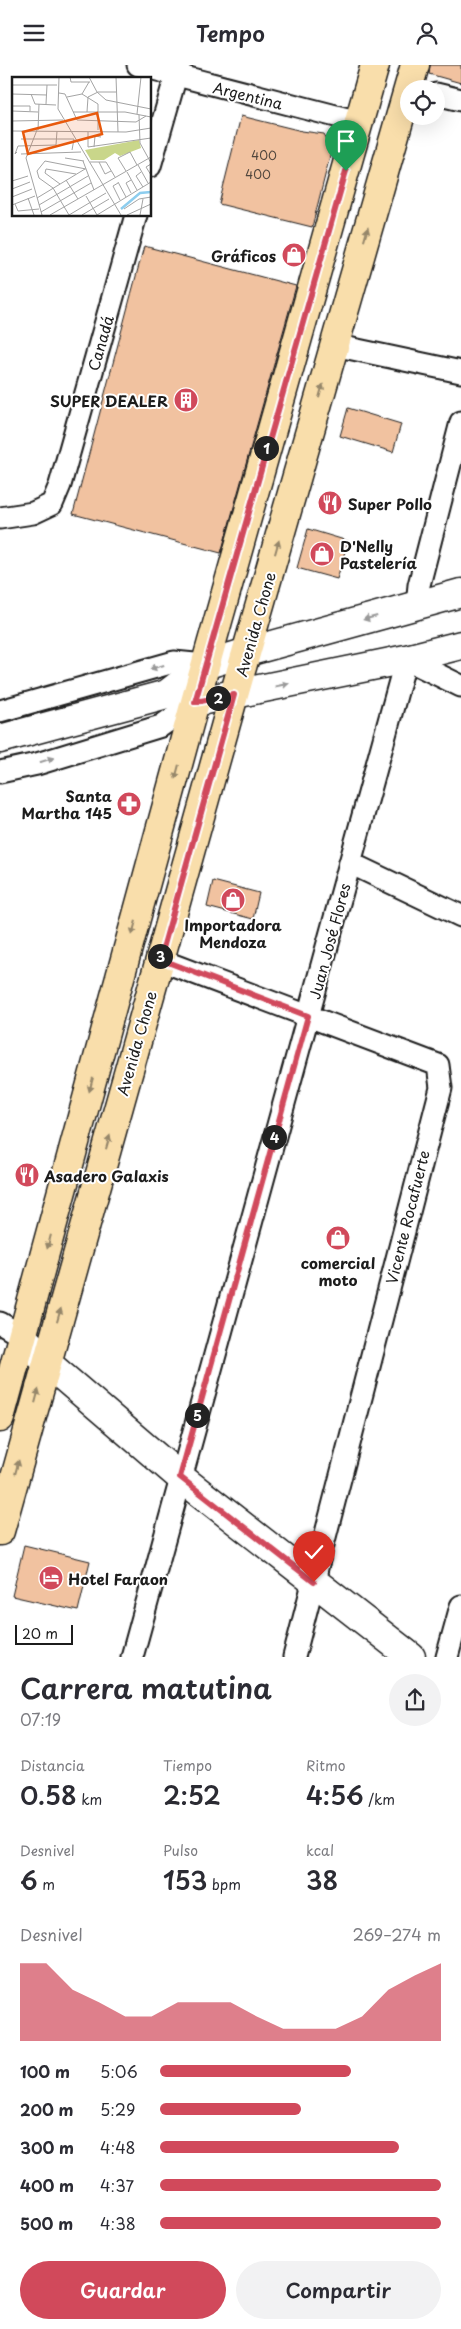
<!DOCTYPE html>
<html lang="es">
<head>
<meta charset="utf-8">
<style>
	:root { --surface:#fff; --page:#f2f2f3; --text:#2b2b33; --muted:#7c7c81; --accent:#d1495b }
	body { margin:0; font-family:"Playpen Sans",sans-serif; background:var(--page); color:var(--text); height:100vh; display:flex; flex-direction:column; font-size:19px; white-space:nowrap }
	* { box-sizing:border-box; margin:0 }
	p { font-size:16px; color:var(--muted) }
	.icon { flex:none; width:28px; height:28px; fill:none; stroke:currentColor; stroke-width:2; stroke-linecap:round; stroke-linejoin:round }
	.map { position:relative; height:1592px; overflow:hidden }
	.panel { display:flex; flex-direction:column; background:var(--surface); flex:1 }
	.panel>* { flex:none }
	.buttons { position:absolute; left:400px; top:15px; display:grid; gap:10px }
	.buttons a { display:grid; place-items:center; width:45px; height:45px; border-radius:50%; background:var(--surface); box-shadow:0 5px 20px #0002; font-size:25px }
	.scale { position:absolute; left:15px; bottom:12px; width:58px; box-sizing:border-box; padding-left:5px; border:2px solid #1c1c1c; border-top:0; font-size:14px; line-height:18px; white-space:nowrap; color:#1c1c1c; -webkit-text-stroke:4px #fff; paint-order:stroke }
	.pin { position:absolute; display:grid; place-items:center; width:42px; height:42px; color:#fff; margin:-51px -21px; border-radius:50% 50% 50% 0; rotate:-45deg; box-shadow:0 0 5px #0007 }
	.pin .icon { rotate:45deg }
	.km { position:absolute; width:25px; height:25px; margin:-12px; border-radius:50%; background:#222; color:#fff; font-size:14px; line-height:25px; text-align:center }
	.round { display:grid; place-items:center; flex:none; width:52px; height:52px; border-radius:26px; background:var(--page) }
	.head { display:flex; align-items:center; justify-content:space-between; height:85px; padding:0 20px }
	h1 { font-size:28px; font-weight:600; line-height:38px }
	.figures { display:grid; grid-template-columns:repeat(3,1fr); gap:8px; height:85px; padding:5px 20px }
	.figures div { display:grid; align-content:center }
	.figures b { font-size:25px; font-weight:600 }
	.figures small { font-size:14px; font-weight:400 }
	.figures p { font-size:14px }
	.chart { height:140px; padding:10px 20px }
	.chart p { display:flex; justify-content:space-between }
	.chart svg { width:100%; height:90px; margin-top:5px; fill:var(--accent); opacity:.7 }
	.button { display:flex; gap:10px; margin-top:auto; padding:10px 20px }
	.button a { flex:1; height:58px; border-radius:30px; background:var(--accent); color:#fff; font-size:20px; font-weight:600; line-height:58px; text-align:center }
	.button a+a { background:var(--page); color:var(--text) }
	ul { padding:0 20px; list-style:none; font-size:16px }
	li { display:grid; grid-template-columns:80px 60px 1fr; align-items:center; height:38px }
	li i { height:12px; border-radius:6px; background:var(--accent) }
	header { display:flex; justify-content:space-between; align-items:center; height:65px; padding:0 20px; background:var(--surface); font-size:22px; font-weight:600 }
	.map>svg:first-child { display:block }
</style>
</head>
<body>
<header><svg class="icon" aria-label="menu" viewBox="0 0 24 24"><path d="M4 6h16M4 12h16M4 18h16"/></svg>Tempo<svg class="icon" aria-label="person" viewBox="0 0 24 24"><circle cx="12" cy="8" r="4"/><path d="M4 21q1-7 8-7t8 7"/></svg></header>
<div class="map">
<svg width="461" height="1592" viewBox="0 0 461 1592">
	<rect width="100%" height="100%" fill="#fff"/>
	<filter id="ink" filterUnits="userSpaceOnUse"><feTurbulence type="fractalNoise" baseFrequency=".02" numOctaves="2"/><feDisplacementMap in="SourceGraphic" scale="10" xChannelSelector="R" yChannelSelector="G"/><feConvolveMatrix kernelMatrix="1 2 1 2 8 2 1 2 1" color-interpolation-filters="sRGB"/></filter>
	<g filter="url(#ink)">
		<g fill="#f1c2a0" stroke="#1c1c1c">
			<polygon points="430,0 461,0 461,18 429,9"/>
			<polygon points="241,51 302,66 324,69 332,83 312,162 219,139"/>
			<polygon points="144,181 296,221 221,488 73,449"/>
			<polygon points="348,343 401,359 393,387 340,371"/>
			<polygon points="308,464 348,476 337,514 297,503"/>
			<polygon points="213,816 259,828 253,854 207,842"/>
			<polygon points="24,1480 90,1496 78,1546 12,1531"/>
		</g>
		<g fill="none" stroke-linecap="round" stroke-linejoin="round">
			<defs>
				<g id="minor">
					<polyline points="138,0 359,57"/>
					<polyline points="436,29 461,35"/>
					<polyline points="150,101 179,0"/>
					<polyline points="334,280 461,307"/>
					<polyline points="0,453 33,448 52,439 60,420 136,150"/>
					<polyline points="417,540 419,520 461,357"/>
					<polyline points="0,646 174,597 205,600"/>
					<polyline points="0,707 37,699 161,661 195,637"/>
					<polyline points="350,798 461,851"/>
					<polyline points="160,895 438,1000 441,1023 294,1592"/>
					<polyline points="0,1258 23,1272"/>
					<polyline points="132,1592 406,594 461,621"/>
					<polyline points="447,1592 461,1541"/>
				</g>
				<g id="secondary">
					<polyline points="174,631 195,637 406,594 461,580"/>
					<polyline points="0,674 167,629 205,600 247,587 461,528"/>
					<polyline points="23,1272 46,1297 180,1412 411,1592"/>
				</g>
				<g id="primary">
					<polyline points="0,1353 195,637 375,0"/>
					<polyline points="0,1466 234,630 415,0"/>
				</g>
			</defs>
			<use href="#minor" stroke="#1c1c1c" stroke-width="25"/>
			<use href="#secondary" stroke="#1c1c1c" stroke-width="31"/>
			<use href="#primary" stroke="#1c1c1c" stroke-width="31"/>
			<use href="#minor" stroke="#fff" stroke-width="21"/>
			<use href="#secondary" stroke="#fff" stroke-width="28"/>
			<use href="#primary" stroke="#f9deab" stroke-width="28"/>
		</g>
		<defs><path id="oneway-solid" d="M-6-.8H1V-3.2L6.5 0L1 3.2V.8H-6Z" transform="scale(1.25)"/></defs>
		<g fill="#96876b">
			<use href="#oneway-solid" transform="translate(366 169) rotate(-74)"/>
			<use href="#oneway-solid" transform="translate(321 326) rotate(-74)"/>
			<use href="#oneway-solid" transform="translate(277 482) rotate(-74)"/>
			<use href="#oneway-solid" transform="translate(177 707) rotate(105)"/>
			<use href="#oneway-solid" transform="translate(134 863) rotate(105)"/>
			<use href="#oneway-solid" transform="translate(91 1020) rotate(105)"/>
			<use href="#oneway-solid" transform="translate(108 1077) rotate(-74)"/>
			<use href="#oneway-solid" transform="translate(49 1177) rotate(105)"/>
			<use href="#oneway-solid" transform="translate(59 1250) rotate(-74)"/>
			<use href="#oneway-solid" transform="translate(37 1331) rotate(-75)"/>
			<use href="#oneway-solid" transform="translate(17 1402) rotate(-75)"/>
		</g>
		<g fill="#999">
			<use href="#oneway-solid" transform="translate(370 553) rotate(165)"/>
			<use href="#oneway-solid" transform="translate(157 602) rotate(164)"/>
			<use href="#oneway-solid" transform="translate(282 620) rotate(-12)"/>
			<use href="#oneway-solid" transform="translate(47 695) rotate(-17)"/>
		</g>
	</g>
	<g fill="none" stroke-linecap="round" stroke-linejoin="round" filter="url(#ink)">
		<defs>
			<polyline id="route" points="314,1517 180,1412 308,951 160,894 234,630 195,637 346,106"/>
		</defs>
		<use href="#route" stroke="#fff" stroke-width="10"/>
		<use href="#route" stroke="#d1495b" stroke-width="6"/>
	</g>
	<defs>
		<symbol id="shop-disc" viewBox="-11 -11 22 22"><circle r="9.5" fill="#d1495b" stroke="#fff"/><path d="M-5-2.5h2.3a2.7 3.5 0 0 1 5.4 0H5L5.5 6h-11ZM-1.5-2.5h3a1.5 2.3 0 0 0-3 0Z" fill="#fff"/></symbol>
		<symbol id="building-disc" viewBox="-11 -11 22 22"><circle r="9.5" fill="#d1495b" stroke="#fff"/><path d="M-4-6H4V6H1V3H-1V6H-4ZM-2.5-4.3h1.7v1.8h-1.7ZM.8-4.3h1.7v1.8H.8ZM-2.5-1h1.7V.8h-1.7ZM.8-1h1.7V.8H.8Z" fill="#fff"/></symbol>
		<symbol id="restaurant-disc" viewBox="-11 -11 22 22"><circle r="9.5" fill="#d1495b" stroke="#fff"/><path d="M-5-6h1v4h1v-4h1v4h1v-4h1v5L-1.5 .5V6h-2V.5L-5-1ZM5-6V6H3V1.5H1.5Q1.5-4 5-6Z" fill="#fff"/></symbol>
		<symbol id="pharmacy-disc" viewBox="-11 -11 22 22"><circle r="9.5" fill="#d1495b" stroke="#fff"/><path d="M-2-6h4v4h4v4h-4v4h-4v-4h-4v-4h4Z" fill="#fff"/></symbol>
		<symbol id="hotel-disc" viewBox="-11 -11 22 22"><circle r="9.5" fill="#d1495b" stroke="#fff"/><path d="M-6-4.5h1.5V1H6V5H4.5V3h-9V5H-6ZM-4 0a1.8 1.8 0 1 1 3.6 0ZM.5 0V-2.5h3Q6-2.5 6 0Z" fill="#fff"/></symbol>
	</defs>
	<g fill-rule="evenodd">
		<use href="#shop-disc" x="280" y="176" width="28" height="28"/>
		<use href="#building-disc" x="172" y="321" width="28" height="28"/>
		<use href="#restaurant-disc" x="316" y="424" width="28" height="28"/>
		<use href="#shop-disc" x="308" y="475" width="28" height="28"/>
		<use href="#pharmacy-disc" x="115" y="725" width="28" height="28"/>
		<use href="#shop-disc" x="219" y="821" width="28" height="28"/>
		<use href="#restaurant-disc" x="13" y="1096" width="28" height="28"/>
		<use href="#shop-disc" x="324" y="1159" width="28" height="28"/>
		<use href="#hotel-disc" x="37" y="1499" width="28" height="28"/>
	</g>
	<g text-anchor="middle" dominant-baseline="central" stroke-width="4" stroke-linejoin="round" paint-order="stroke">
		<g font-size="12" fill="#51463d">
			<text x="264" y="90">400</text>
			<text x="258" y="109">400</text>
		</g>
		<g font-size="15" fill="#1c1c1c" stroke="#fff">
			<text transform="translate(248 30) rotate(14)">Argentina</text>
			<text transform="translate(100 278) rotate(-74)">Canadá</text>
			<text transform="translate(255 559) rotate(-74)">Avenida Chone</text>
			<text transform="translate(329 876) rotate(-75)">Juan José Flores</text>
			<text transform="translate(136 978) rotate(-74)">Avenida Chone</text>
			<text transform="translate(407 1152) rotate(-76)">Vicente Rocafuerte</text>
		</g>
		<g font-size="15" font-weight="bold" fill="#1c1c1c" stroke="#fff" text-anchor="start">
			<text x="276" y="190" text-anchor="end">Gráficos</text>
			<text x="168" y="335" text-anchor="end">SUPER DEALER</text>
			<text x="348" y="438">Super Pollo</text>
			<text x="340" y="480">D'Nelly<tspan x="340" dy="17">Pastelería</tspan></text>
			<text x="112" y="730" text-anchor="end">Santa<tspan x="112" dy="17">Martha 145</tspan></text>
			<text x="233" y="859" text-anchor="middle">Importadora<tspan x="233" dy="17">Mendoza</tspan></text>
			<text x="44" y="1110">Asadero Galaxis</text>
			<text x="338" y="1197" text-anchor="middle">comercial<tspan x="338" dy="17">moto</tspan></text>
			<text x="68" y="1513">Hotel Faraon</text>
		</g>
	</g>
	<g transform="translate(12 12)">
		<rect width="139" height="139" fill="#fff"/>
		<path d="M127 63 129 71 108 79 103 76 92 83H79L73 73Z" fill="#c9d68a"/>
		<path fill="none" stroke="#8dcdee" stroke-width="2.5" d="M109 132 128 116 139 115"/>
		<path fill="none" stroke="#a4a4a4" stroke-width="1" d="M47 0 46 32 109 138M58 0 59 5H78M77 0 85 15 94 23 139 32M104 0 106 55M0 8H45M47 16 53 17 65 43 124 45 134 39M0 17 35 18M19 17 23 27 44 28M70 17 86 27V53M55 20 70 17 77 5M34 27 35 8M0 29H18V34M0 34 26 35M61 35H113L139 40M75 35 76 20 86 15H104M125 37 129 0M127 38 128 66 139 86M0 44 51 43M25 53 14 81 30 138M26 53 27 27M0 54 114 55 139 51M76 55V70L139 61M9 62H62L60 73M82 70 83 59 89 60M5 75 3 77 6 69 44 68 45 54M9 77 69 75M53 81 72 84M71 84 82 113M78 85H94L103 100M87 85 93 97 99 94M139 87 134 90 139 98M126 88 136 106M114 94 106 81 118 75 125 88M115 95 125 113M129 95 124 99 131 110M54 103 66 122M119 103 114 106 119 116M0 104 16 99M106 105 114 120M106 106 101 109 108 123M48 107 33 96 34 92 64 97M0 112 18 105M74 119 85 138M0 120 20 112M16 121 22 138M25 121 73 92M3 127 6 134 27 132M0 128 23 119M27 128 76 99M112 132 127 122 139 120M29 135 79 106M38 138 139 80M57 138 41 111 27 101 25 94 33 84 74 92M57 138 94 116M70 138 97 122M85 138 139 105M115 138 139 127M128 138 131 122"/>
		<path fill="#e8590c" fill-opacity="0.15" stroke="#e8590c" stroke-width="2.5" d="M85 36 90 57 16 77 11 55Z"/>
		<rect width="139" height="139" fill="none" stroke="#1c1c1c" stroke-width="2.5"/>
	</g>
</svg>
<div class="buttons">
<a><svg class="icon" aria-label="locate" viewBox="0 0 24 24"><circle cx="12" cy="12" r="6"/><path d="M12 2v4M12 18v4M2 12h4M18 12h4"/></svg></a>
</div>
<div class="scale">20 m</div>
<div class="pin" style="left:346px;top:106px;background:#1e9e55"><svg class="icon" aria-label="arrive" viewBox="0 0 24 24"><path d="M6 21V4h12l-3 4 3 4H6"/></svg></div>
<div class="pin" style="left:314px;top:1517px;background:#d93025"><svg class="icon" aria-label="check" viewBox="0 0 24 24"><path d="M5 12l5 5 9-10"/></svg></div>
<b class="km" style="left:266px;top:383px">1</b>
<b class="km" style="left:218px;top:633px">2</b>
<b class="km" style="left:160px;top:891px">3</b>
<b class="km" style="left:274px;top:1072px">4</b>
<b class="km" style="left:197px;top:1350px">5</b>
</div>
<section class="panel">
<div class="head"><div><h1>Carrera matutina</h1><p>07:19</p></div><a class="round"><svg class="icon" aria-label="share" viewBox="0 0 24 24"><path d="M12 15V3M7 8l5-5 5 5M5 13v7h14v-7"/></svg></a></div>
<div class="figures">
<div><p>Distancia</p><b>0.58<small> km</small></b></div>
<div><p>Tiempo</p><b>2:52</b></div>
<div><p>Ritmo</p><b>4:56<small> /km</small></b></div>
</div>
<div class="figures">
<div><p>Desnivel</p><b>6<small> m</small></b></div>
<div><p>Pulso</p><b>153<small> bpm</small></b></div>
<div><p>kcal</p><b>38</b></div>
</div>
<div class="chart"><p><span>Desnivel</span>269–274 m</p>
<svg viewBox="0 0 160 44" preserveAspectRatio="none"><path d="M0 44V6L10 6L20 19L30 25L40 32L50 32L60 25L70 25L80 25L90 32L100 38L110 38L120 38L130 32L140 19L150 12L160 6V44z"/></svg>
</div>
<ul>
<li><b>100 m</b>5:06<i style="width:68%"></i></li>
<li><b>200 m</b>5:29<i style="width:50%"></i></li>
<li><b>300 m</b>4:48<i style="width:85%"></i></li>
<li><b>400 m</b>4:37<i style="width:100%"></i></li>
<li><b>500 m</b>4:38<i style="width:100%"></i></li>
</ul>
<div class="button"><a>Guardar</a><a>Compartir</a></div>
</section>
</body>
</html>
